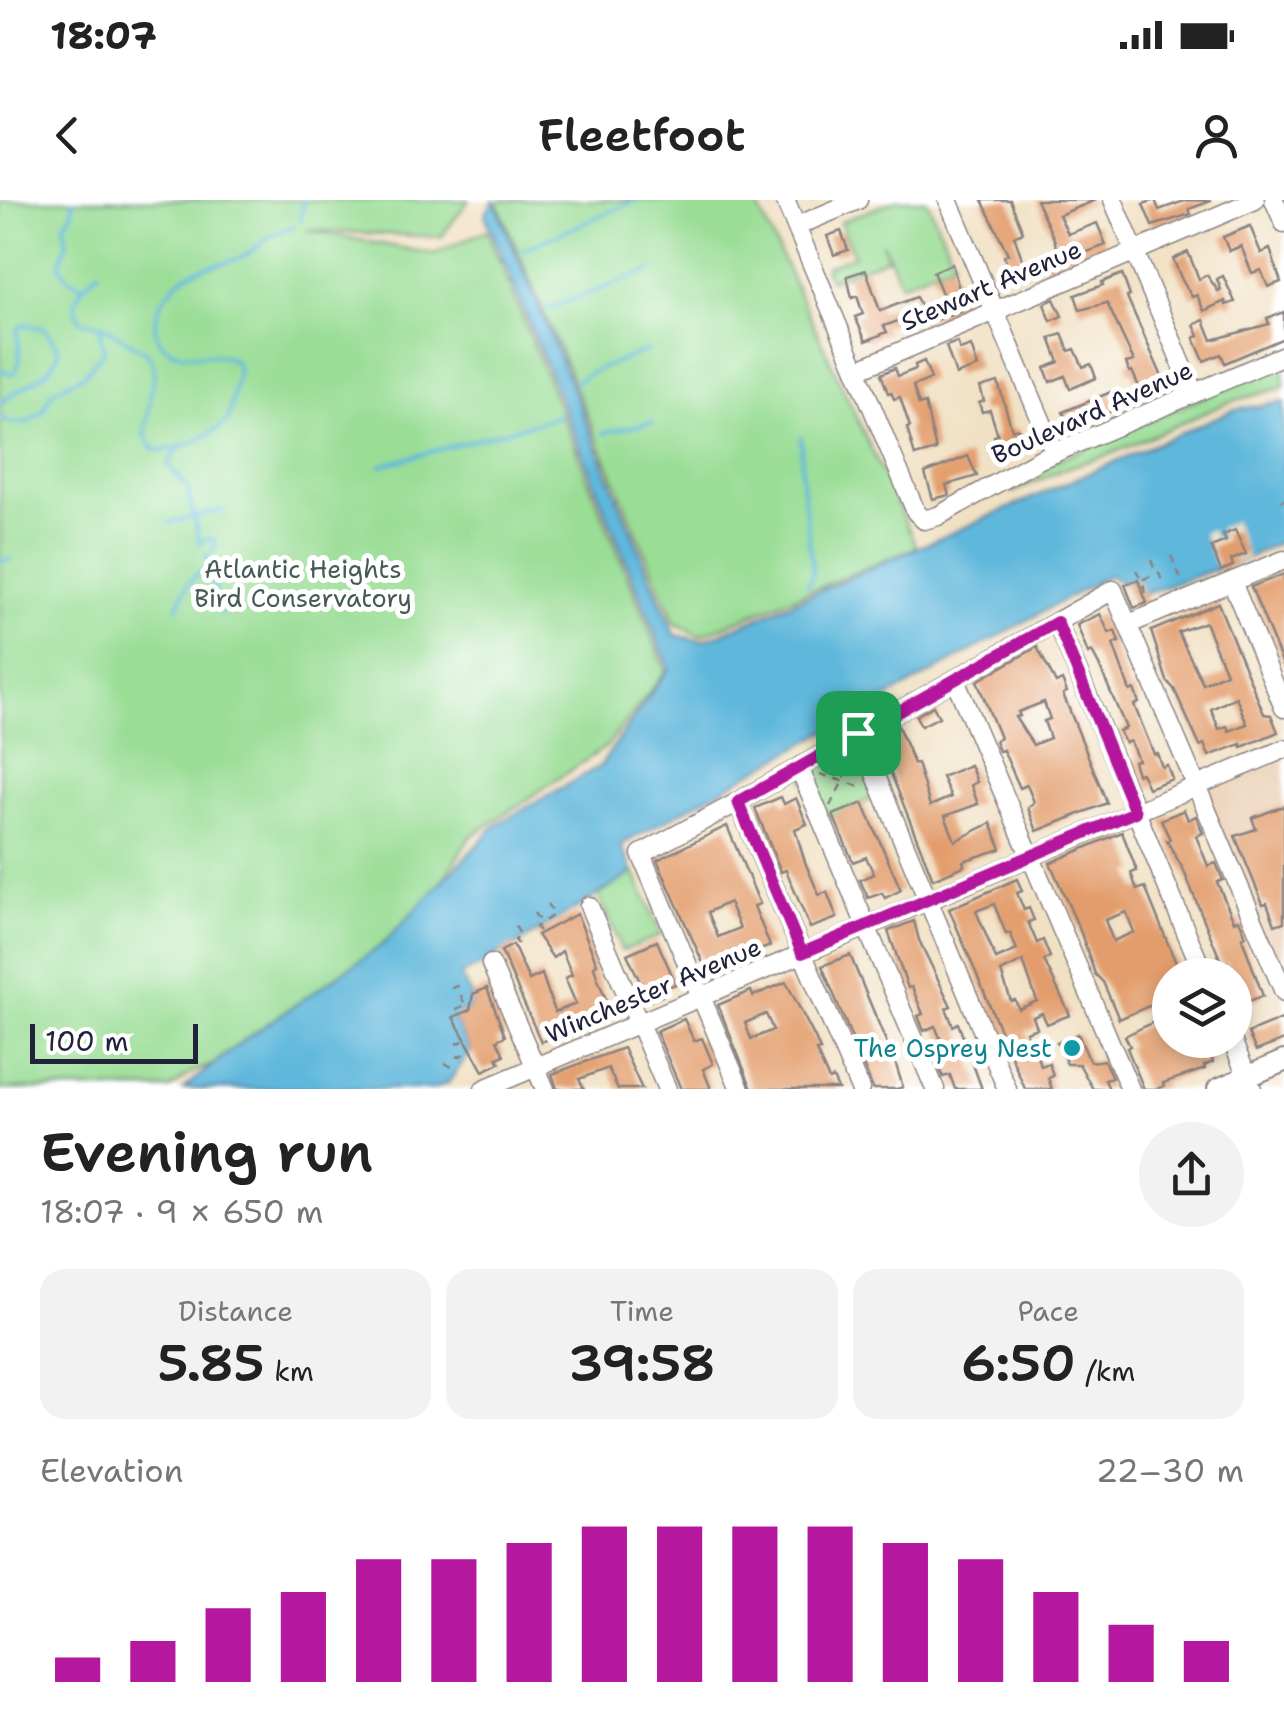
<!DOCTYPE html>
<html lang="en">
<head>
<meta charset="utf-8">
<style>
	:root { --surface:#fff; --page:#f2f2f2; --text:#222; --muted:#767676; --accent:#b5179e }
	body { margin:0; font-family:"Shantell Sans",sans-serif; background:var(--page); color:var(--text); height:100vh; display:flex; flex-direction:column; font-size:38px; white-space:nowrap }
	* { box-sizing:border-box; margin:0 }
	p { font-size:32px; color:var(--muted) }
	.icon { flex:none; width:55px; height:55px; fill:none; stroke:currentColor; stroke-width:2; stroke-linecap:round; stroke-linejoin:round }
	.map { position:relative; height:889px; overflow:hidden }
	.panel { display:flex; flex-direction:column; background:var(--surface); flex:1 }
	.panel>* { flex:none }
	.buttons { position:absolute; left:1152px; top:758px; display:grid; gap:20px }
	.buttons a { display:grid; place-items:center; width:100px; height:100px; border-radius:50%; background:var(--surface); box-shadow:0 5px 15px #0003; font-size:50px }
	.scale { position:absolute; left:30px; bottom:25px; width:168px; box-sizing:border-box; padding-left:10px; border:5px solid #22223b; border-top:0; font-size:28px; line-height:35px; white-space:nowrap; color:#22223b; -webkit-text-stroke:8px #fff; paint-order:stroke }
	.pin { position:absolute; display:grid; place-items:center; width:85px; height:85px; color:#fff; margin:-42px; border-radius:20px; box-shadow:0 5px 15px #0006 }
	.round { display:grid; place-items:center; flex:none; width:105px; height:105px; border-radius:52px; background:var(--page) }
	.summary { display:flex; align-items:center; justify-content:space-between; height:170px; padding:0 40px }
	h1 { font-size:55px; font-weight:600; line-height:75px }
	.metrics { display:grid; grid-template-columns:repeat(3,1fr); gap:15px; height:170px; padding:10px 40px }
	.metrics div { display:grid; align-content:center; border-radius:25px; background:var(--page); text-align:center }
	.metrics b { font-size:50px; font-weight:600 }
	.metrics small { font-size:28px; font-weight:400 }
	.metrics p { font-size:28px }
	.chart { height:280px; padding:20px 40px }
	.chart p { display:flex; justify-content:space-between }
	.chart svg { width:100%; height:180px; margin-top:10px; stroke:var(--accent); stroke-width:6 }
	.status { display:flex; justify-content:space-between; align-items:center; height:70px; padding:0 50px; background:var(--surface); direction:ltr }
	.status svg { height:28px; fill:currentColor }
	header { display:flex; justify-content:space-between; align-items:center; height:130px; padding:0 40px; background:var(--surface); font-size:45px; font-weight:600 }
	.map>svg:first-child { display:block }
</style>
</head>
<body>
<div class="status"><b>18:07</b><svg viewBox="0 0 49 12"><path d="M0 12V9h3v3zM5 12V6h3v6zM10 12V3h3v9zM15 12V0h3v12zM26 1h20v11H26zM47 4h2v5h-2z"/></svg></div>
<header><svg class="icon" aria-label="back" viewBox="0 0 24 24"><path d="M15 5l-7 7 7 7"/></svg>Fleetfoot<svg class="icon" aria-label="person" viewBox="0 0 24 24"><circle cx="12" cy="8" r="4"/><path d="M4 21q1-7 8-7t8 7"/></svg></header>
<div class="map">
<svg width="1284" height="889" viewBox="0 0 1284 889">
	<rect width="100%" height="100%" fill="#fff"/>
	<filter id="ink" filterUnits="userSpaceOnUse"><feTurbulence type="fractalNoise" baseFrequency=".01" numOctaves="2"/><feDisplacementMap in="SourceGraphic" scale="20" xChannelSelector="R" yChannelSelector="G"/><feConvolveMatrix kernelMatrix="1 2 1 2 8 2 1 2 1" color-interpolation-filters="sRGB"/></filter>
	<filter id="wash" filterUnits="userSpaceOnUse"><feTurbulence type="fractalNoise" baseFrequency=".0048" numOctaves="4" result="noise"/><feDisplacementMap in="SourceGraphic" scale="40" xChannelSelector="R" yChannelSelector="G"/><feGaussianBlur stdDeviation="2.25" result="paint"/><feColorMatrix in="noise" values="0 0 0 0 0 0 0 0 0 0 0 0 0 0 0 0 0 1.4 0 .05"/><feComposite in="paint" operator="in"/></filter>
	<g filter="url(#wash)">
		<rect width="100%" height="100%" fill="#f1e1c4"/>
		<polygon fill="#ebd2b8" points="1284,559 1284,781 1202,592"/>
		<g fill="#9add95" stroke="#5e8068" stroke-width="2.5">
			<polygon points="0,0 469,0 441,37 307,30 434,54 487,30 666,471 607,546 470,637 406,739 297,832 191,873 170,889 0,889"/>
			<polygon points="500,0 755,0 917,347 700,436 675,423 498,4"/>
			<polygon points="896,0 927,0 954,61 901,84 882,42 887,58 830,80 825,67 854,55 840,22"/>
			<polygon points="1284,162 1284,187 1227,203 1106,256 1068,267 1013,292 1016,278"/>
			<polygon points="858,533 883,594 821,621 799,567"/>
			<polygon points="634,672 661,735 622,751 598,694"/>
		</g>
		<polygon fill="#5eb7db" stroke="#406c8b" stroke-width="2.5" points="494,0 675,435 701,441 716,436 1233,210 1284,202 1284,340 1245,359 1139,396 1132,379 1120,383 1109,375 621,645 633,673 518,744 493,757 494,760 460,775 473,799 470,810 453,818 471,851 448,883 433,889 183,889 241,842 382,745 496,625 600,566 669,468 485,15"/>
		<polygon fill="#f1e1c4" points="1234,321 1248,358 1217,368 1203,333 1211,329 1215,339 1221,336 1218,329"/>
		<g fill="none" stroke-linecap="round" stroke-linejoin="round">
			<g stroke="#5eb7db" stroke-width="4">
				<polyline points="74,0 71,15 64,25 67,43 59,66 69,79 83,86"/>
				<polyline points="300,20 304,0"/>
				<polyline points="522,50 637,0"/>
				<path d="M99 71C83 86 67 99 81 121L102 125 148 154 152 160 154 171 145 235 153 249C175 255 212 235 228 220L238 173 235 161C214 148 188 162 168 149 138 128 167 85 190 73 206 64 225 64 242 57 252 53 258 46 266 39 274 33 286 30 295 26"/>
				<polyline points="545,110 651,70"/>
				<path d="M0 169 12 174 16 172 20 158 17 131 24 124 45 129 59 150C53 180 19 184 0 204"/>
				<polyline points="574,182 594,171 647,150"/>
				<polyline points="0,217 11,223 28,222 42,212 53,191 84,175 104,150 100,136 102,125"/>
				<polyline points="603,233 653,222"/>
				<polyline points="801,237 802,281 813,372 808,386"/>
				<polyline points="181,245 168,265 187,286 200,344 209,338 216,342 215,348 206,356 222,414"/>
				<polyline points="380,266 560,216"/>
				<polyline points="168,323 222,310"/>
				<polyline points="0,362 10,359"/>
				<polyline points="177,408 189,382 208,365"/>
			</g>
		</g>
		<g id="blocks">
			<g fill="#e39d6c" fill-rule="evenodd">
				<polygon points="982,0 1010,0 1023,32 1014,36 1027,72 1013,78 1010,72 1007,73 1003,63 1006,61 1004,56 1008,54"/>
				<polygon points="1036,0 1096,0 1059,15 1068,34 1097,23 1106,45 1058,63 1059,68 1047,72 1042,54 1056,50 1055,41"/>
				<polygon points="1155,0 1159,10 1187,0 1211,1 1189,9 1191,14 1152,26 1143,4"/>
				<polygon points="1250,26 1261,53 1270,49 1281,82 1268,87 1261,70 1252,73 1241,46 1229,51 1223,37"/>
				<polygon points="841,31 848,50 834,55 827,36"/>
				<polygon points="1188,52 1199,79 1207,75 1218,91 1221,90 1217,79 1223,76 1235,102 1226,105 1225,101 1204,111 1197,95 1192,97 1182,80 1173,59"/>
				<polygon points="952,64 965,109 937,120 935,115 913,126 909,117 884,126 887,132 866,141 855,117 863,114 857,96 852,98 847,76 866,70 880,111 916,97 921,107 944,98 933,72"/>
				<polygon points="1122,74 1130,96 1127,97 1167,188 1144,198 1132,171 1129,172 1126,163 1134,161 1107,103 1080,110 1075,95 1103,85 1102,82"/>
				<polygon points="1054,99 1062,116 1051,121 1044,104"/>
				<polygon points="1284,112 1284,138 1225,163 1221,154 1204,161 1194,138 1199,136 1194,125 1204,120 1212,140 1269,124 1267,118"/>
				<polygon points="1062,134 1069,151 1075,149 1083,167 1091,164 1096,178 1070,189 1065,176 1050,182 1045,168 1059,162 1050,138"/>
				<polygon points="957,142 960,150 971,146 978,167 956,175 946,146"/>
				<polygon points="924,161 931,179 913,186 919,205 925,203 936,250 915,256 907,228 910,227 900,197 894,199 891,192 888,193 881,174 895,168 898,176 916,169 915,165"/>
				<polygon points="998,182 1012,230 1018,228 1024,245 998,254 994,236 998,235 990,210 982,212 979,203 984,201 980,187"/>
				<polygon points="1111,192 1118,208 1071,231 1063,212"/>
				<polygon points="968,256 977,276 946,285 949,295 933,299 925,273"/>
				<polygon points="1235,330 1246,354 1231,360 1233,366 1221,371 1211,347 1226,341 1223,335"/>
				<polygon points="1284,374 1284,467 1251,387"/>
				<polygon points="1138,380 1147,403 1134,408 1125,385"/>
				<path d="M1218 403 1264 514 1271 515 1278 532 1242 547 1241 544 1209 556 1204 544 1200 546 1174 489 1167 481 1151 431ZM1205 422 1226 473 1203 484 1178 432ZM1236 497 1247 524 1229 531 1227 526 1219 529 1211 509Z"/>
				<polygon points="1100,414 1109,433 1115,431 1119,442 1113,444 1130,491 1134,489 1139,503 1134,505 1154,554 1157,553 1162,567 1167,565 1172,579 1148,588 1141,573 1137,574 1133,562 1138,560 1130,541 1125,543 1119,531 1126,528 1099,465 1092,452 1088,454 1077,425"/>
				<path d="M1037 447 1056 483 1062 480 1067 492 1063 494 1107 603 1037 631 1028 608 1034 602 1027 585 1020 588 1003 550 999 551 995 541 1000 538 977 481ZM1044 502 1050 519 1044 521 1050 538 1033 545 1015 517 1020 516 1018 512Z"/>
				<polygon points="933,506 939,517 921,526 916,516"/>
				<polygon points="898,526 914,564 917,563 930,606 951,597 942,577 970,565 977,582 971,585 978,604 945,616 955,641 991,623 1001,649 963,661 964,666 933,679 877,538"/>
				<polygon points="781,597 784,604 796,598 807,624 795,629 805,662 819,695 827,692 837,718 810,728 786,670 781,672 755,608"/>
				<polygon points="863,603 901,690 885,698 882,693 868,698 860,680 874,674 866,657 853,662 833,615"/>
				<polygon points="1284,606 1284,722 1275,725 1267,703 1263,704 1235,636 1256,629 1252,618"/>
				<polygon points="1184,610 1188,620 1196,616 1203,633 1196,636 1208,666 1216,663 1223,680 1217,682 1234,721 1239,719 1246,736 1242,738 1263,796 1235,806 1235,775 1231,775 1227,762 1222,764 1183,669 1167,641 1170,639 1161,620"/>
				<path d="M727 626 760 704 754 706 770 746 707 772 657 660ZM729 702 740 728 718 737 708 712Z"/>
				<path d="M1122 632 1137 671 1131 673 1137 690 1145 687 1180 773 1170 775V797L1119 819 1103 782 1095 774 1081 733 1050 663ZM1126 712 1134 732 1113 741 1105 720Z"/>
				<path d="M1017 679 1022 691 1017 693 1024 710 1029 708 1034 720 1028 722 1037 743 1043 740 1050 757 1044 760 1070 815 1047 824 1042 813 1033 817 1037 828 1026 832 1041 866 1049 863 1053 876 1048 878 1052 889H1025L949 709ZM994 704 1006 734 1010 733 1017 750 996 759 976 711ZM1023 761 1037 801 1019 809 1015 800 1011 801 1001 772Z"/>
				<polygon points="577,714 597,764 594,766 597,777 613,817 565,838 563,833 541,842 501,751 513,745 529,780 542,774 555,812 576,804 565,778 572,775 562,751 553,758 537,735"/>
				<polygon points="914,721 919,740 951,806 946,808 953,826 958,823 982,889 955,889 950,875 943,877 936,860 935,848 943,845 936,828 935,826 924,831 918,816 923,814 912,787 908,788 888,731"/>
				<polygon points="657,741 676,784 659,790 662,796 649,801 627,754"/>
				<polygon points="850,755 896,865 903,887 897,889 873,889 822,766"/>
				<path d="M786 782 815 838 820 850 816 851 829 880 833 878 838 889H752L718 805 751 791 753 796ZM766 814 773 830 751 839 745 823Z"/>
				<polygon points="487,788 505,836 497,840 504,855 497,858 500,863 483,871 453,817 470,810 473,794"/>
				<polygon points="1170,814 1170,840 1205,840 1213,862 1204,866 1205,869 1163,883 1164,886 1157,889 1144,889 1127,848 1130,846 1125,836"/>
				<polygon points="1284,818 1284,840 1256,851 1248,833"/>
				<polygon points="684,819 694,841 702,838 713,864 703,869 711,889 681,889 656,831"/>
				<polygon points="1078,834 1090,862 1104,860 1112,878 1105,880 1109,889 1093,889 1079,864 1067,864 1057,843"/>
				<polygon points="623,848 642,889 618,889 608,868 579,879 584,889 557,889 552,874"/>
			</g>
		</g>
	</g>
	<g filter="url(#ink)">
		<use href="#blocks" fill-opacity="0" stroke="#8a8280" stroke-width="2.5"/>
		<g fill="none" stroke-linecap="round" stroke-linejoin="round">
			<defs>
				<g id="minor">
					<polyline points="785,0 916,312 924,320 938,316 1040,259 1284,155"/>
					<polyline points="948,0 1055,253"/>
					<polyline points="1113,0 1194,193"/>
					<polyline points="1274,0 1284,23"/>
					<polyline points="797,26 858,0"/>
					<polyline points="857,170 1255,0"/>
					<polyline points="1232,382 1284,508"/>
					<polyline points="1057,422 1204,775"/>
					<polyline points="1129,424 1284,360"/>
					<polyline points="955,480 1130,889"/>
					<polyline points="858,533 1007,889"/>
					<polyline points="799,567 935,889"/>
					<polyline points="738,602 860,889"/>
					<polyline points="589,706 667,889"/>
					<polyline points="491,764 545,889"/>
					<polyline points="1232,840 1252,889"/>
					<polyline points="484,889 1284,549"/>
					<polyline points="740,889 641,654 738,602 1113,390 1284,792"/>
				</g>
				<polyline id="major" points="1218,889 1284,861"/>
			</defs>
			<use href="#minor" stroke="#8a8280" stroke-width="21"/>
			<use href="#major" stroke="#8a8280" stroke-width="24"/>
			<g stroke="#8a8280" stroke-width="2.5" stroke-dasharray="8 8" stroke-linecap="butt">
				<polyline points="1281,301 1284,300"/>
				<polyline points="1171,356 1181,379"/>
				<polyline points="1151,360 1156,373"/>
				<polyline points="1136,370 1141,379"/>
				<polyline points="1146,393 1141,380 1159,373 1164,386"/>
				<polyline points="820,574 865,588"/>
				<polyline points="830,606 843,581 852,553"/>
				<polyline points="547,704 553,712"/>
				<polyline points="534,713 540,722"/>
				<polyline points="515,726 521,736 515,740 518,744"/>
				<polyline points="539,731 536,727 556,713"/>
				<polyline points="451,788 457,786 465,805"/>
				<polyline points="456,809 472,802"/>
				<polyline points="456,844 466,840"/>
				<polyline points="457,857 471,851"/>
				<polyline points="445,863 457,870"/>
			</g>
			<use href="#minor" stroke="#fff" stroke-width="18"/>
			<use href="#major" stroke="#fff" stroke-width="20"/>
		</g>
	</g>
	<g fill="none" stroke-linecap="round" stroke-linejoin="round" filter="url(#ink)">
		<defs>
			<polygon id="route" points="1057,422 1135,612 802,753 738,602"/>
		</defs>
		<use href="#route" stroke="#fff" stroke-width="20"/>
		<use href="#route" stroke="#b5179e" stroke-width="12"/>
	</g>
	<circle fill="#0f9aa8" stroke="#fff" stroke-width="4" cx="1072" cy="848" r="10"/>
	<g text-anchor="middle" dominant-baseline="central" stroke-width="10" stroke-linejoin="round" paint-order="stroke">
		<g font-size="25" fill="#22223b" stroke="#fff">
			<text transform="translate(991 85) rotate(-23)">Stewart Avenue</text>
			<text transform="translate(1092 212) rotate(-24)">Boulevard Avenue</text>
			<text transform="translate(653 790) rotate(-23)">Winchester Avenue</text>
		</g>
		<g font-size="25" fill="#465a56" stroke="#fff">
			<text x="303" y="369">Atlantic Heights<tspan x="303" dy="29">Bird Conservatory</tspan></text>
		</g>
		<g font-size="25" fill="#0d838f" stroke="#fff" text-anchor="end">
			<text x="1052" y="848">The Osprey Nest</text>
		</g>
	</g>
</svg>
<div class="buttons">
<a><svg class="icon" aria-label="layers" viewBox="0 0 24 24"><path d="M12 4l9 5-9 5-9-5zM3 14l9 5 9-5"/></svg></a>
</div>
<div class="scale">100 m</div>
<div class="pin" style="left:858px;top:533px;background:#1e9e55"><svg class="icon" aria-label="arrive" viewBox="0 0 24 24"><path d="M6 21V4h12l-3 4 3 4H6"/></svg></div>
</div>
<section class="panel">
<div class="summary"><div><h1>Evening run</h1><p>18:07 · 9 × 650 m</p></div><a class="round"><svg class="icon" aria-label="share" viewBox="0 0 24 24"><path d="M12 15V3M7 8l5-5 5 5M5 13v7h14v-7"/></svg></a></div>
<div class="metrics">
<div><p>Distance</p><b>5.85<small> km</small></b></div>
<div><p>Time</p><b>39:58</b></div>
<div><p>Pace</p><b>6:50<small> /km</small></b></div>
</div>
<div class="chart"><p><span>Elevation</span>22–30 m</p>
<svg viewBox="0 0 160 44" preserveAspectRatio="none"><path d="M5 44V38M15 44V34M25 44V26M35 44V22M45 44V14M55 44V14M65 44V10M75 44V6M85 44V6M95 44V6M105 44V6M115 44V10M125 44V14M135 44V22M145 44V30M155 44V34"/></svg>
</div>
</section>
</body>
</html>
